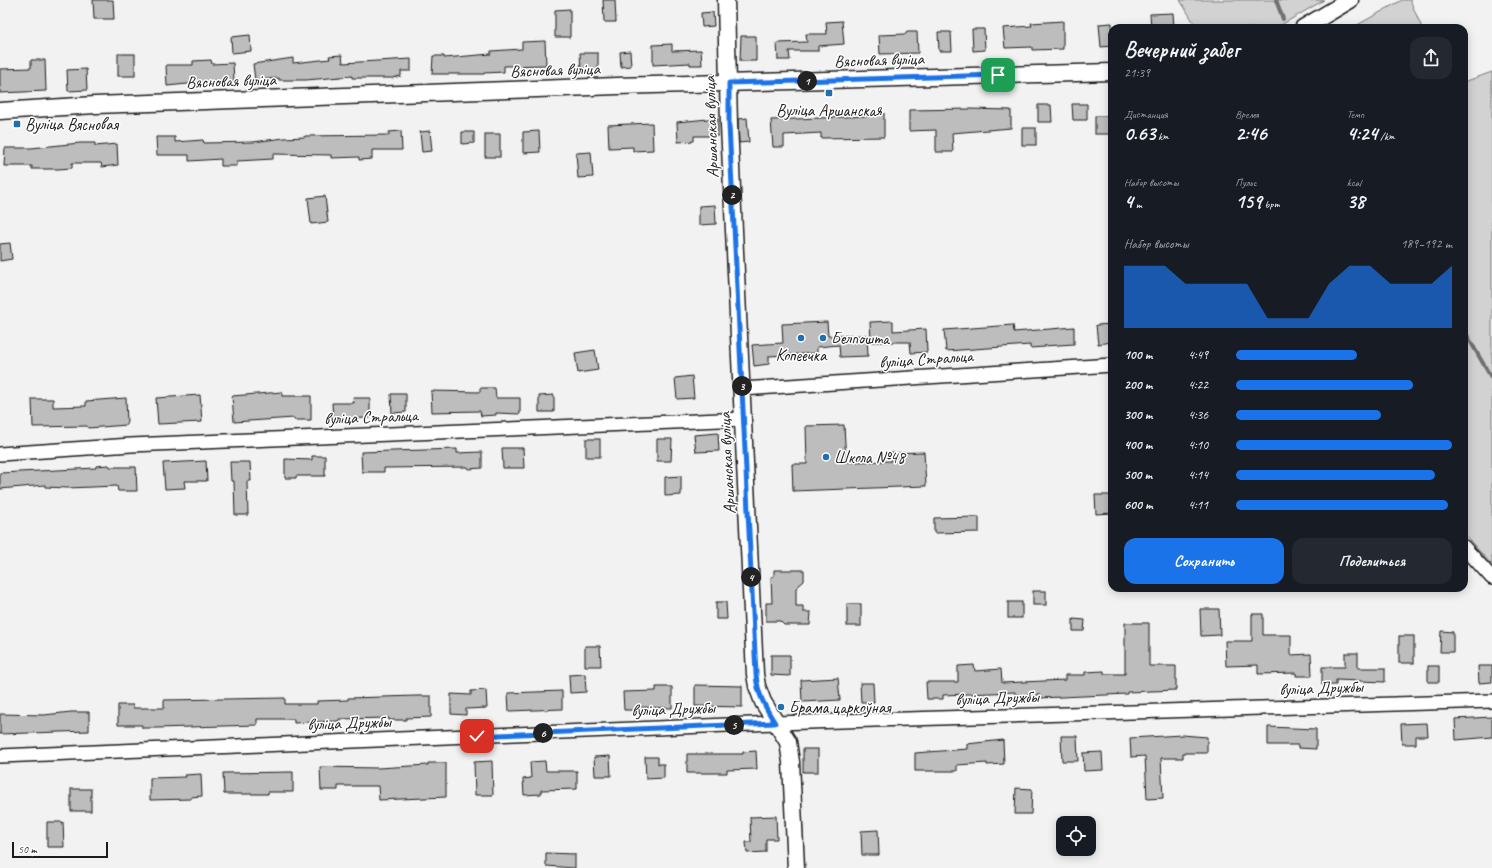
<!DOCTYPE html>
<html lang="ru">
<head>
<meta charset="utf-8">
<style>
	:root { --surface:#171b24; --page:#242831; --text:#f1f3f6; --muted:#9ea1a6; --accent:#1a73e8 }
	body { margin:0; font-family:Caveat,sans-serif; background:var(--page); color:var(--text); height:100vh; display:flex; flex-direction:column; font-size:15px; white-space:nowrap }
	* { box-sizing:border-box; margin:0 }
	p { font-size:13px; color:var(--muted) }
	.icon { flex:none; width:22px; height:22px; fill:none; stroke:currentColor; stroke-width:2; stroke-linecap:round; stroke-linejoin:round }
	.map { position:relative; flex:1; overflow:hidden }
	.sheet { position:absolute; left:1108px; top:24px; width:360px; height:568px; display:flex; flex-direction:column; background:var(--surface); border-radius:12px; box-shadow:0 2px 10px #0003 }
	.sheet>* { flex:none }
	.controls { position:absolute; left:1056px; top:816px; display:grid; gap:8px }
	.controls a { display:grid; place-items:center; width:40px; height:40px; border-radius:8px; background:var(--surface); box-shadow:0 2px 10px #0003; font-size:20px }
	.scale { position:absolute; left:12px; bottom:10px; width:96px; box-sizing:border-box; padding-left:4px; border:2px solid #1c1c1c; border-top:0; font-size:11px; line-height:14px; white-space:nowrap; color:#1c1c1c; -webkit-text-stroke:3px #fff; paint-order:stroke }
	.pin { position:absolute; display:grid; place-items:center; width:34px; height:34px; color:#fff; margin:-17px; border-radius:8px; box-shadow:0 2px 6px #0006 }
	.km { position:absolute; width:20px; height:20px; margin:-10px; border-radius:50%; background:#222; color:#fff; font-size:11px; line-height:20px; text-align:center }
	.round { display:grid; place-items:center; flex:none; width:42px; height:42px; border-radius:12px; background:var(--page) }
	.head { display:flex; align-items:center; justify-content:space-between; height:68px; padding:0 16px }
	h1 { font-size:22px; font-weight:800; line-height:30px }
	.stats { display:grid; grid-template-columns:repeat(3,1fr); gap:6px; height:68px; padding:4px 16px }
	.stats div { display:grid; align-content:center }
	.stats b { font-size:20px; font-weight:800 }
	.stats small { font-size:11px; font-weight:400 }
	.stats p { font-size:11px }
	.chart { height:112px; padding:8px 16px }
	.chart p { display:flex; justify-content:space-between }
	.chart svg { width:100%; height:72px; margin-top:4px; fill:var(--accent); opacity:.7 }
	.cta { display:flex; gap:8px; margin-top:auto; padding:8px 16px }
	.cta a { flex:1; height:46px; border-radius:12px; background:var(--accent); color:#fff; font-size:16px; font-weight:800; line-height:46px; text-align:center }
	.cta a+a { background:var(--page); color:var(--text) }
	ul { padding:0 16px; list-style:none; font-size:13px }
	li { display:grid; grid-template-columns:64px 48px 1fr; align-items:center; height:30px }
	li i { height:10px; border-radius:5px; background:var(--accent) }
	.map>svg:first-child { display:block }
</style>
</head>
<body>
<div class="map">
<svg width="1492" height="868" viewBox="0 0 1492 868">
	<rect width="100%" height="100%" fill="#f2f2f2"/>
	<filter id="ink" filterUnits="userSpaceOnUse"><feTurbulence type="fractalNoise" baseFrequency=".025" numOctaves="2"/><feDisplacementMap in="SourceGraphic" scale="8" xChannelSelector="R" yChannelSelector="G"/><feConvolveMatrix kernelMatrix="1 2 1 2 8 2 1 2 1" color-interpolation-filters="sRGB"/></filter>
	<g filter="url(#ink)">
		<g fill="#d2d2d2" stroke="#777">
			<polygon points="1180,0 1324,0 1276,28 1197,28"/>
			<polygon points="1402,0 1410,0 1422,28 1352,28"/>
			<polygon points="1492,72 1492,565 1464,534 1464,82"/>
		</g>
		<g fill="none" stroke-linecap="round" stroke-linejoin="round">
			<g stroke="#707070" stroke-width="4">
				<polyline points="1276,0 1283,19"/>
				<polyline points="1464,330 1492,379"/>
			</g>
		</g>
		<g fill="#bdbdbd" stroke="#1c1c1c">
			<polygon points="93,0 113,0 114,19 94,19"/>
			<polygon points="603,0 615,0 616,22 604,22"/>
			<polygon points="570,9 570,37 555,37 555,10"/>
			<polygon points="713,12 714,26 702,27 701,13"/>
			<polygon points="1173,13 1174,28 1151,28 1150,14"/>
			<polygon points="842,21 844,44 818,46 818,51 789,51 790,60 778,60 777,43 807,42 806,34 827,34 826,22"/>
			<polygon points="1063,21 1063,49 1032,50 1032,47 1005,48 1003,28 1032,26 1031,23"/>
			<polygon points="1112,23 1112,46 1101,47 1099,24"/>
			<polygon points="972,29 984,29 985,50 973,51"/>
			<polygon points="906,32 917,32 918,53 880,54 879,35 906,34"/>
			<polygon points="938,32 951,32 952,51 939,51"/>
			<polygon points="250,35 251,51 232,53 231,37"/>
			<polygon points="741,36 756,36 756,61 740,61"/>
			<polygon points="545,41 546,65 504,66 504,72 484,73 484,74 432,74 433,56 444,56 444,58 491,54 491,51 522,49 522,42"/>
			<polygon points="672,44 672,51 701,50 702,65 690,65 690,63 653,65 653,45"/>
			<polygon points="630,51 631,66 621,67 620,52"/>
			<polygon points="580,53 598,53 598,71 581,71"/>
			<rect x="118" y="54" width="17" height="22"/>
			<polygon points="342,55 343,63 411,59 411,71 401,71 401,76 392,78 352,78 352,76 306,80 279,80 279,78 255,80 253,64 293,58 293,63 330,59 329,56"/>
			<polygon points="31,60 45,60 46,91 0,93 0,69 31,68"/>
			<polygon points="211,60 212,64 233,63 234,82 218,83 218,81 167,86 166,65 193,65 193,61"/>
			<polygon points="86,69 87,90 68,91 67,70"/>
			<polygon points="1072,104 1087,104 1087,120 1073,120"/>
			<polygon points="1038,105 1051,105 1052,122 1038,122"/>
			<polygon points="969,109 1011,110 1011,128 952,133 953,152 936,152 936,130 909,131 909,110"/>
			<polygon points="884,113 884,137 821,138 821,133 784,135 784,147 773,147 771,120 868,116 867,114"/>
			<rect x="1095" y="116" width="15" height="18"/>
			<polygon points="718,118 718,136 694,136 694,141 678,142 677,122"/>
			<polygon points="747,118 749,142 739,143 738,119"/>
			<polygon points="652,123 653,150 633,151 633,147 609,148 608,125"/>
			<rect x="1022" y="128" width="14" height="17"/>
			<polygon points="401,131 402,150 372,150 372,159 359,160 359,157 331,158 331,155 273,154 273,159 237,161 237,166 221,166 221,159 189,161 189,155 157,155 156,137 175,137 175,142 203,140 204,143 253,142 284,138 305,137 305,136 389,135 389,132"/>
			<polygon points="430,131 432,151 422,152 420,132"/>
			<polygon points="539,131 540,152 523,153 523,132"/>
			<polygon points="462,132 474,132 474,143 462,144"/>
			<rect x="485" y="134" width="15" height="23"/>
			<polygon points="80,143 95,143 95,146 117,144 118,165 102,167 101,163 72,163 72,168 58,169 32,169 32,166 4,166 5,148 31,148"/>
			<polygon points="591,152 593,177 578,178 576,153"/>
			<polygon points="325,196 328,222 311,224 308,198"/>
			<polygon points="715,205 716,224 699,225 699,206"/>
			<polygon points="10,243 12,259 0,261 0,244"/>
			<polygon points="893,321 893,331 926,329 927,352 911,353 910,342 871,342 870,322"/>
			<polygon points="827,322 828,336 867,335 868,356 840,357 839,345 817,347 817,353 769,356 769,364 754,366 752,345 783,343 782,324"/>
			<polygon points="1112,324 1112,342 1098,344 1096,325"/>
			<polygon points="1013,325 1014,332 1074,327 1074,344 1044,346 1045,347 1030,348 1030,345 946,351 944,330"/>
			<polygon points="595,350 598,370 578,373 575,353"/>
			<polygon points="692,376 694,398 677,399 675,378"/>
			<polygon points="480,388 495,388 496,398 520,398 520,414 496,413 496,415 481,416 480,411 432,412 431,391 480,392"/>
			<polygon points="282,392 282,396 311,396 311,420 294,420 294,418 234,422 232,396"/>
			<polygon points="391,394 406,394 406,412 392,413"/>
			<polygon points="200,395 202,422 158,424 156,398"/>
			<polygon points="554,395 554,412 539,412 539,396"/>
			<polygon points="126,398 127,425 88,428 87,426 33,427 32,399 53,399 53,407 86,406 86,401"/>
			<polygon points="353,398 370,398 370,418 333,419 332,403 354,403"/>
			<polygon points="844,425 846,462 891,461 891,453 924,452 926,486 793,491 792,464 807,464 806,426"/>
			<polygon points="718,433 719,451 696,452 694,435"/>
			<rect x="586" y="439" width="14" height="18"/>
			<polygon points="657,439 672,439 671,461 657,461"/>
			<polygon points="502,448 523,448 524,468 503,468"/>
			<polygon points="457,449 457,453 482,452 482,468 468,469 468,467 384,468 384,472 362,472 361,452"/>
			<polygon points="312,456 325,456 325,476 296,476 296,478 285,478 285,459 312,460"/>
			<polygon points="206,461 207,481 184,481 185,488 165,489 163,463"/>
			<polygon points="230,462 250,462 251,481 247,481 248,515 235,515 234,481 231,481"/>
			<polygon points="109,465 110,467 136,467 137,491 118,491 117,486 67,488 45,487 45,485 0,489 0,473 96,468 96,466"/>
			<polygon points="681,476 681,495 665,496 665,477"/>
			<polygon points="1095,495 1112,495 1112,513 1096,514"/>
			<polygon points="979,517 979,532 934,533 934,518"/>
			<polygon points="774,570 804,570 804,581 796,588 796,606 803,606 803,612 811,612 810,625 784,625 780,621 766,621 766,603 772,603 771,577 774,576"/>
			<rect x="1033" y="591" width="13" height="14"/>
			<polygon points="716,602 726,602 727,619 716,619"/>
			<rect x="1008" y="602" width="14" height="16"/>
			<rect x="847" y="604" width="14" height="22"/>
			<polygon points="1200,609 1219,609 1220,635 1201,636"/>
			<polygon points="1252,614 1263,614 1263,635 1291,635 1291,655 1311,654 1312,676 1296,676 1296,673 1258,674 1258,665 1226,666 1225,641 1252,641"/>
			<polygon points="1073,619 1085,620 1084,631 1073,631"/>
			<polygon points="1125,623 1149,623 1149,666 1176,666 1176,690 1127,692 1127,694 1040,698 1040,695 1015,695 1015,692 943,695 943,699 927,699 926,682 958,682 958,666 974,665 975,671 1001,669 1002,683 1065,680 1065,675 1085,675 1085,672 1104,671 1104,674 1125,674"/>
			<polygon points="1441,631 1453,632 1453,652 1440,652"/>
			<rect x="1399" y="636" width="15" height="27"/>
			<polygon points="585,646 600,646 601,666 585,666"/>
			<polygon points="1345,653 1358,653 1358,668 1385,668 1385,682 1336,680 1336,685 1322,685 1322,667 1345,667"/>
			<polygon points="771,655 790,655 790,676 771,675"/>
			<rect x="1428" y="666" width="11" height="16"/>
			<polygon points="1478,666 1492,666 1492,682 1479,683"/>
			<polygon points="585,674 586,692 570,693 569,675"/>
			<polygon points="838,678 840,700 802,702 801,680"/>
			<polygon points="860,683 873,683 874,702 861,702"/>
			<polygon points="695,685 742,686 742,707 695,706"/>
			<polygon points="656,687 672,687 672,708 639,707 639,710 624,710 623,692 656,691"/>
			<polygon points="486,690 487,708 466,709 466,715 451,714 451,694 471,695 471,691"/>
			<polygon points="562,691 562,709 509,711 508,693"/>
			<polygon points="417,696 431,696 431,717 406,718 406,720 389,720 389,718 339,719 339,721 310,722 294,723 294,719 257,719 257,725 157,728 142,728 142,725 118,725 118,705 133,705 133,708 164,708 164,700 285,698 285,704 317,704 317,701 348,700 348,698"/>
			<polygon points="71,712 89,712 89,731 0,734 0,714 44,715"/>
			<polygon points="1492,717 1492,737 1456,740 1455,719"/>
			<polygon points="1427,723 1428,736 1416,736 1416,744 1402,744 1401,724"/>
			<polygon points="1268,727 1316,729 1316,749 1298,748 1298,745 1268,745"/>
			<polygon points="1182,735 1207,737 1207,753 1183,753 1183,758 1161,758 1163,798 1147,799 1145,756 1131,757 1130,738"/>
			<polygon points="1061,736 1077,736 1078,761 1062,761"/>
			<polygon points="1003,740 1004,764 987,765 987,763 957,765 957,771 915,771 915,753 967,749 967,744"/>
			<rect x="803" y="749" width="15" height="23"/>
			<polygon points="756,751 757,769 727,770 727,773 687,773 687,754 743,754 743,752"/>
			<polygon points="1102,752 1103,770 1084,771 1083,753"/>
			<polygon points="610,756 611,776 595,776 594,757"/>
			<polygon points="645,757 658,757 658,764 664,764 664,778 646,779"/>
			<polygon points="492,761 493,795 475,795 474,762"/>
			<polygon points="545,761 546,771 577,771 577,789 541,790 541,794 524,795 523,779 531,778 530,762"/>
			<polygon points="428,763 446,763 446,797 379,800 378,786 338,786 338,790 321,790 320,767 378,768 428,765"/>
			<polygon points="293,772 293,792 268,792 268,794 224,794 223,773"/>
			<polygon points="201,774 202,796 191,797 191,799 150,800 150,778 186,777 185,775"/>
			<polygon points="1016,788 1032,789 1031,814 1015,814"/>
			<rect x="71" y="789" width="20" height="22"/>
			<polygon points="776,816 777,839 766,839 766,852 747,853 746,842 751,842 750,817"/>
			<polygon points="47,822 63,822 64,847 47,847"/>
			<polygon points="878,830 879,855 862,855 861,831"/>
			<polygon points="546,853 575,854 575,868 546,866"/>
		</g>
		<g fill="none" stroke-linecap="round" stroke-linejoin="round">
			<defs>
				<g id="minor">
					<polyline points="742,389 1112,365"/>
					<polyline points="0,454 131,445 744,419"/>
					<polyline points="1464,547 1492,578"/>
					<polyline points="0,756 775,723 1492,701"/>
				</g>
				<g id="tertiary">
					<polyline points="726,0 729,125 755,674 757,686 763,702 788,742 791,762 796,868"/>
					<polyline points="1303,28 1350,0"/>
					<polyline points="0,111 95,105 617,86 1112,72"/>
				</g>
			</defs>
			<use href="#minor" stroke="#1c1c1c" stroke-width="16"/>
			<use href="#tertiary" stroke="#1c1c1c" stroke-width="19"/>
			<use href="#minor" stroke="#fff" stroke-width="13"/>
			<use href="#tertiary" stroke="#fff" stroke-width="16"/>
		</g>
	</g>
	<g fill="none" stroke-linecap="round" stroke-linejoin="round" filter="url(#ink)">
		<defs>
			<path id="route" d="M477 736 775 723C765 707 757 693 756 674L729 125V83L998 75"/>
		</defs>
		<use href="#route" stroke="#fff" stroke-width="8"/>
		<use href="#route" stroke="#1a73e8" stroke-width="5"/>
	</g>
	<g fill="#1f6fb2" stroke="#fff" stroke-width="1.5">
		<rect x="825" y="89" width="8" height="8" rx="2"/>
		<rect x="13" y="120" width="8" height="8" rx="2"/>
		<circle cx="801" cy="338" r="4"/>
		<circle cx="823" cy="338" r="4"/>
		<circle cx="826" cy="457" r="4"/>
		<circle cx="781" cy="707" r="4"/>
	</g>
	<g text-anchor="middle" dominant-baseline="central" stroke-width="3" stroke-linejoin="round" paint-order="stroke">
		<g font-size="17" fill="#1c1c1c" stroke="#fff">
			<text transform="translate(879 60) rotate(-2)">Вясновая вуліца</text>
			<text transform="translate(555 70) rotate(-2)">Вясновая вуліца</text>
			<text transform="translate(231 81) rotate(-2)">Вясновая вуліца</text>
			<text transform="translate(711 127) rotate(-92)">Аршанская вуліца</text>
			<text transform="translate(926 359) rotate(-4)">вуліца Стральца</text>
			<text transform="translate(371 417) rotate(-2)">вуліца Стральца</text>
			<text transform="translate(727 463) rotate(-93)">Аршанская вуліца</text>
			<text transform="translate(1321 688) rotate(-2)">вуліца Дружбы</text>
			<text transform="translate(997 698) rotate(-2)">вуліца Дружбы</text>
			<text transform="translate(673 709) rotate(-2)">вуліца Дружбы</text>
			<text transform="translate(349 723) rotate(-2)">вуліца Дружбы</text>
		</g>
		<g font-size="17" fill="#1c1c1c" stroke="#fff" text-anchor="start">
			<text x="829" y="110" text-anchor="middle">Вуліца Аршанская</text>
			<text x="25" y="124">Вуліца Вясновая</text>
			<text x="831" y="338">Белпошта</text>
			<text x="801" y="355" text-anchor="middle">Копеечка</text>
			<text x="834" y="457">Школа №48</text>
			<text x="789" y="707">Брама царкоўная</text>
		</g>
	</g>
</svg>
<div class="controls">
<a><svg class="icon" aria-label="locate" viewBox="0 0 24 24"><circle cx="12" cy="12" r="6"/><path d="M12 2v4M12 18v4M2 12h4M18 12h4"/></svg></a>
</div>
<div class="scale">50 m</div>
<div class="pin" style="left:998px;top:75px;background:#1e9e55"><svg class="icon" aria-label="arrive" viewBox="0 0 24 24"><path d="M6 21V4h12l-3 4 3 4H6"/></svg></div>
<div class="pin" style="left:477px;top:736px;background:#d93025"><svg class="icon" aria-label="check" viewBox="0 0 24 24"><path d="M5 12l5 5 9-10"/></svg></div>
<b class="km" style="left:807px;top:81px">1</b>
<b class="km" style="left:732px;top:195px">2</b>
<b class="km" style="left:742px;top:386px">3</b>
<b class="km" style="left:751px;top:577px">4</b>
<b class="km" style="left:734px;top:725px">5</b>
<b class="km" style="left:543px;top:733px">6</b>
<section class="sheet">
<div class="head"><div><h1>Вечерний забег</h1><p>21:39</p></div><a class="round"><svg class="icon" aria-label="share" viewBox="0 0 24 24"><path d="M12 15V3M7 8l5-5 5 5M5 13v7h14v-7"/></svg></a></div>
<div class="stats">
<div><p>Дистанция</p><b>0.63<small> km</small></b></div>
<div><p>Время</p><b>2:46</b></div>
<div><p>Темп</p><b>4:24<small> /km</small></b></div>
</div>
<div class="stats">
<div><p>Набор высоты</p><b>4<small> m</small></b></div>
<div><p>Пульс</p><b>159<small> bpm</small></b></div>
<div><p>kcal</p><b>38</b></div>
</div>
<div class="chart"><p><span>Набор высоты</span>189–192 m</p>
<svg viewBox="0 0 160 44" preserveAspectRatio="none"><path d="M0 44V6L10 6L20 6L30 17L40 17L50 17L60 17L70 38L80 38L90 38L100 17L110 6L120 6L130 17L140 17L150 17L160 6V44z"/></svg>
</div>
<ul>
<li><b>100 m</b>4:49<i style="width:56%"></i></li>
<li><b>200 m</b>4:22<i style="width:82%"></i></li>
<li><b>300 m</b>4:36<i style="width:67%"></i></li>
<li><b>400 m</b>4:10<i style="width:100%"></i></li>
<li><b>500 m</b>4:14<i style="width:92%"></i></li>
<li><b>600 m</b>4:11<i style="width:98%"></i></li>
</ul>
<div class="cta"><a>Сохранить</a><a>Поделиться</a></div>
</section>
</div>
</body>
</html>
